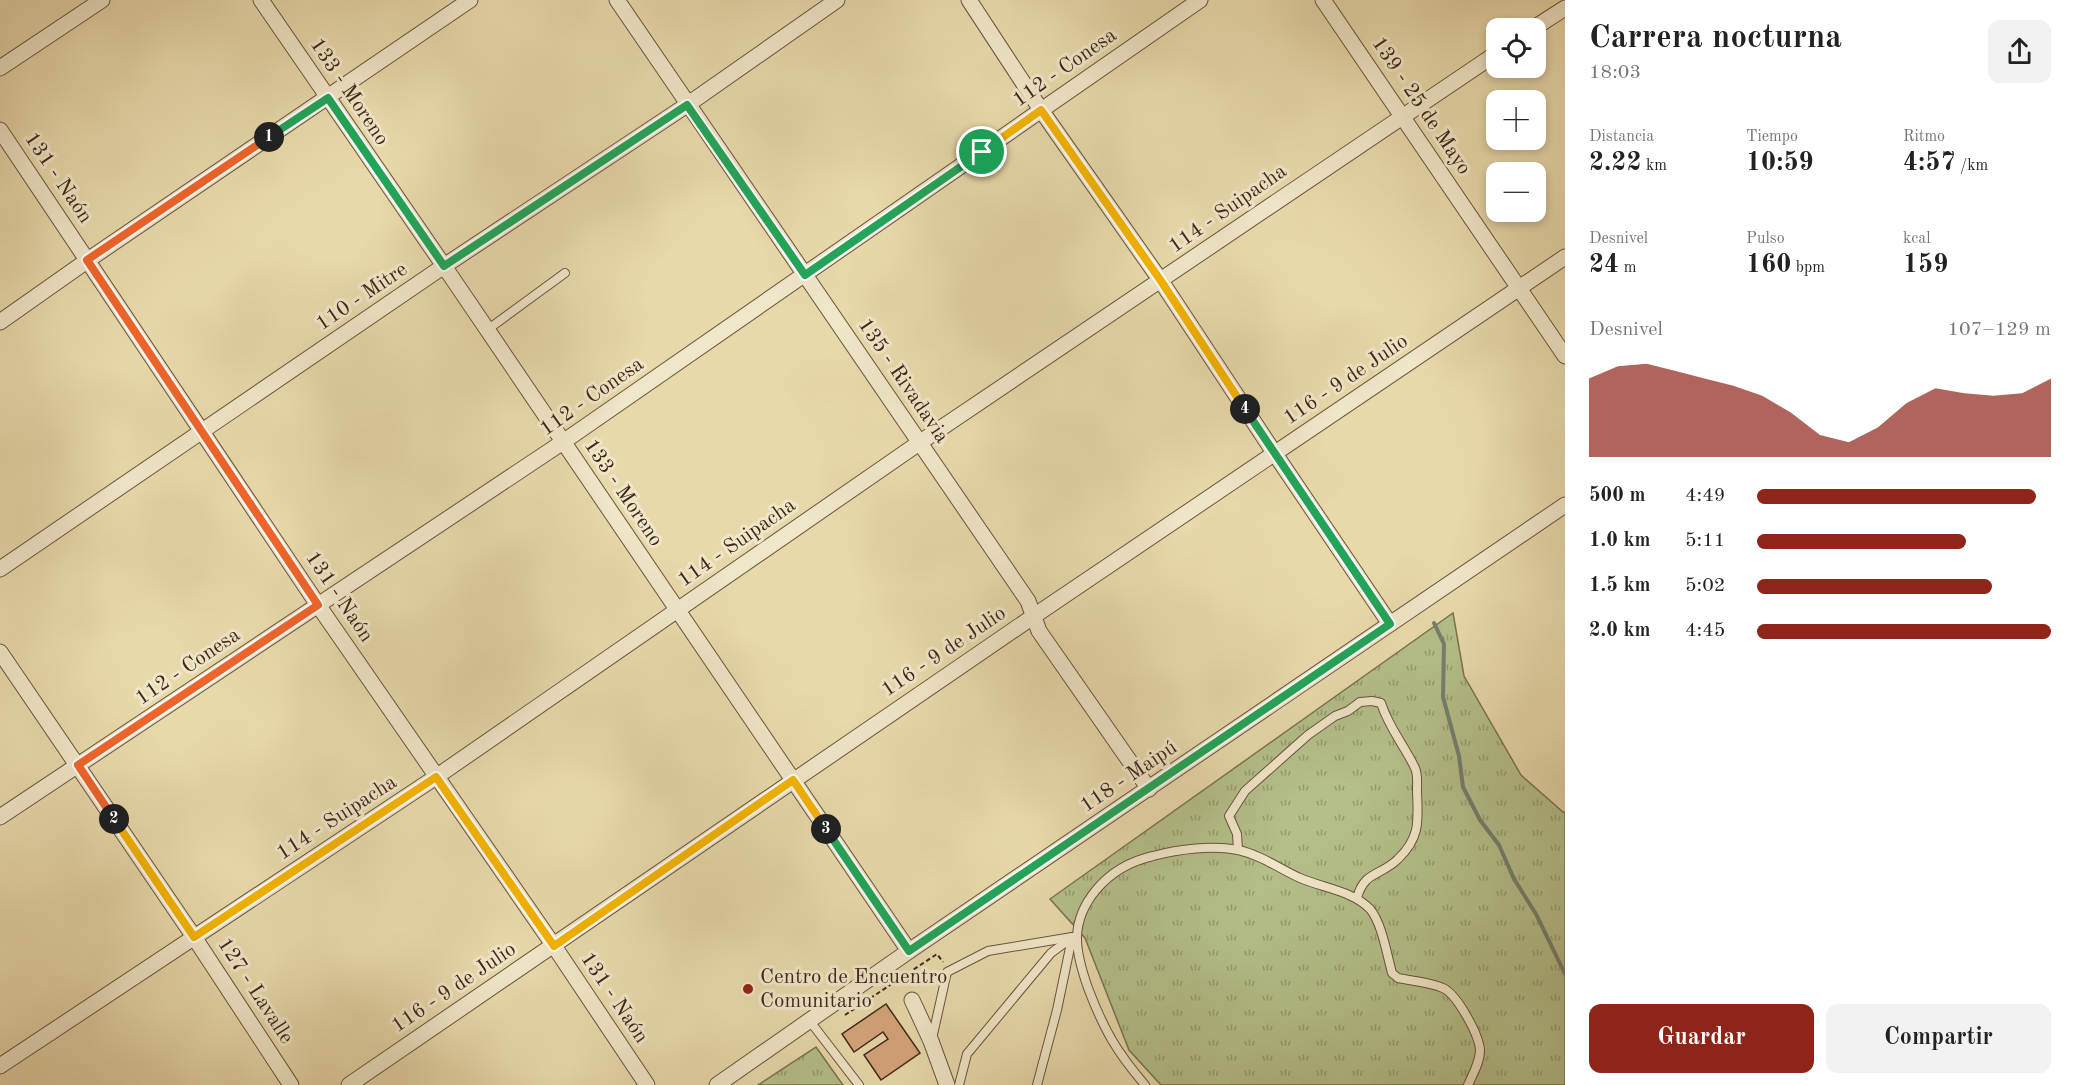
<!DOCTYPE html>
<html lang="es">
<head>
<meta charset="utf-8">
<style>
	:root { --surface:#fff; --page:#f2f2f2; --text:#222; --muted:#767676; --accent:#8f2418 }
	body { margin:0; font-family:"Old Standard TT",serif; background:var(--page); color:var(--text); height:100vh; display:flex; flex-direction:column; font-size:22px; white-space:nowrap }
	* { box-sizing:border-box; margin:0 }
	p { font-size:20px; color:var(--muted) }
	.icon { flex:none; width:33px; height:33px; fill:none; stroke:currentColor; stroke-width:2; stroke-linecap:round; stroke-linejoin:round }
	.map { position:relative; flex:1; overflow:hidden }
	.drawer { display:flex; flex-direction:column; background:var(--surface); width:510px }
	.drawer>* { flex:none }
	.tools { position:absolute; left:1486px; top:18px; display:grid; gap:12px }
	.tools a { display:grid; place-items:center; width:60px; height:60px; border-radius:12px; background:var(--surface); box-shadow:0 3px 9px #0003; font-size:30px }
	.pin { position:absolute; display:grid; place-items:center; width:51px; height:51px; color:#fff; margin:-26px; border:3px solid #fff; border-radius:50%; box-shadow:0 2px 6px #0007 }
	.km { position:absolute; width:30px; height:30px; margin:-15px; border-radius:50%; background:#222; color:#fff; font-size:16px; line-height:30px; text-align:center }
	.round { display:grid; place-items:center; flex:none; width:63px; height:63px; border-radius:12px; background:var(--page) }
	.head { display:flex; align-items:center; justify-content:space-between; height:102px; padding:0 24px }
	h1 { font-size:33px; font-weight:800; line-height:45px }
	.figures { display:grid; grid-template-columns:repeat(3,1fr); gap:9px; height:102px; padding:6px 24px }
	.figures div { display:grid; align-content:center }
	.figures b { font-size:26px; font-weight:800 }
	.figures small { font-size:16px; font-weight:400 }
	.figures p { font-size:16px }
	.chart { height:168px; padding:12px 24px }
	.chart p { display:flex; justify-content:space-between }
	.chart svg { width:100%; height:108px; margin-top:6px; fill:var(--accent); opacity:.7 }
	.button { display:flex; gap:12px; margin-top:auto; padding:12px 24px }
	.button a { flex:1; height:69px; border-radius:12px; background:var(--accent); color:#fff; font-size:24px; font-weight:800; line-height:69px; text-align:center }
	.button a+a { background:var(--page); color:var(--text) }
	ul { padding:0 24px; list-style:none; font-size:20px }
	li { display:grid; grid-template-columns:96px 72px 1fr; align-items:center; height:45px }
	li i { height:15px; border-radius:8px; background:var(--accent) }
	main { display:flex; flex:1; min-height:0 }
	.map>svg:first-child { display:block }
</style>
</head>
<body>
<main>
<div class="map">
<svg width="1565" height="1085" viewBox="0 0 1565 1085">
	<defs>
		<pattern id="grass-tufts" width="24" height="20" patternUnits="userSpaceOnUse" patternTransform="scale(1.5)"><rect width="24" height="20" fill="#b4bf8a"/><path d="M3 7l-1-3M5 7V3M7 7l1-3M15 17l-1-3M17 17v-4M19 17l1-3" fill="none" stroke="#949b70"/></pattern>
	</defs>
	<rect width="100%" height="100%" fill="#e8d9ab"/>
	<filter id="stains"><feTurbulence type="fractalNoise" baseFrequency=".00333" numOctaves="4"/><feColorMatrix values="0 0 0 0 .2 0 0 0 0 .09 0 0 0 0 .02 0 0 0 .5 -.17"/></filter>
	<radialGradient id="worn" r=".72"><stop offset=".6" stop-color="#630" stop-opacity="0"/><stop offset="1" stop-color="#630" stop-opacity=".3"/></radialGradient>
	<g fill="url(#grass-tufts)" stroke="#797351" stroke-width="1.5">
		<polygon points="1453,613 1464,676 1521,775 1563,812 1565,812 1565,1085 1161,1085 1129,1050 1085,938 1050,899"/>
		<polygon points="816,1047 843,1085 758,1085"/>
	</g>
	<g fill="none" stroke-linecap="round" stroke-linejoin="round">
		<polyline stroke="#737f6f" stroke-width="4" points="1434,623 1444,644 1443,697 1459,756 1463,787 1480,820 1499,845 1514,879 1536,914 1565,974"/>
	</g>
	<polygon fill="#d5a57c" stroke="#3e2718" stroke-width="1.5" points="886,1004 920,1053 881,1080 864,1055 888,1039 883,1032 854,1052 842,1034"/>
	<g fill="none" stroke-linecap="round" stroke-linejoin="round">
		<defs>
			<g id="lane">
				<polyline points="487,330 565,273"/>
				<path d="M1238 850 1237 834 1229 816 1245 791 1308 735 1335 716 1348 711 1360 702 1372 701 1381 703C1389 728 1404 745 1415 768 1418 774 1417 784 1417 791 1418 820 1421 837 1398 859 1381 876 1364 871 1357 898"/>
				<polyline points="809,1020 859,1085"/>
				<polyline points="932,1039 947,972 988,951 1072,937"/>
				<polyline points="959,1085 967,1054 1051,953 1070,939"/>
				<polyline points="1037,1085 1057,1010 1072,938"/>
				<path d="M1145 1085C1116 1051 1104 1030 1088 988 1075 951 1069 923 1096 890 1111 872 1131 861 1153 856 1179 849 1212 845 1238 850 1261 855 1280 869 1300 878 1323 888 1353 891 1370 909 1382 923 1387 955 1392 973L1398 978C1412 981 1430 982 1443 988 1457 994 1479 1035 1480 1050 1480 1062 1473 1074 1468 1085"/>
			</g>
			<g id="street">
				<polyline points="261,0 444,266 909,951"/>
				<polyline points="617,0 1028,601 1039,631 1149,789"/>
				<polyline points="969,0 1041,110 1161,281 1275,454 1390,624"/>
				<polyline points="1323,0 1565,356"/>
				<polyline points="1534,28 1565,8"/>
				<polyline points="0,68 102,0"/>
				<polyline points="0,130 318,605 554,946 647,1085"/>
				<polyline points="0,322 88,260 470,0"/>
				<polyline points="0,569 444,266 687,105 837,0"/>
				<polyline points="0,652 194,937 291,1085"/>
				<polyline points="0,817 563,442 1200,0"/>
				<polyline points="912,1000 931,1041 947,1085"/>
				<polyline points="0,1066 436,777 919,443 1497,53"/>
				<polyline points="349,1085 1034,616 1565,257"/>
				<polyline points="717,1085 909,951 1565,505"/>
			</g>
		</defs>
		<use href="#lane" stroke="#68543d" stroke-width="10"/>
		<use href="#street" stroke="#68543d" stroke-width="17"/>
		<polyline stroke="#3e2718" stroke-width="2" stroke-dasharray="4.5 3" stroke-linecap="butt" points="845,1015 937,954 943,962"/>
		<use href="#lane" stroke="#f0e6c8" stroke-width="8"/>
		<use href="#street" stroke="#f0e6c8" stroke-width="15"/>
	</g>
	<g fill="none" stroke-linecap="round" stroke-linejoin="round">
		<defs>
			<polyline id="split-1" points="269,137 328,98 444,266 687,105 805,275 982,152"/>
			<polyline id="split-2" points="114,819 78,765 318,605 87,260 269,137"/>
			<polyline id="split-3" points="114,819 194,937 436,777 554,946 793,780 826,829"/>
			<polyline id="split-4" points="826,829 909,951 1390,624 1245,409"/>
			<polyline id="split-5" points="982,152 1041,110 1161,281 1245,409"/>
		</defs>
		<use href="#split-1" stroke="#fff" stroke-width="12"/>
		<use href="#split-2" stroke="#fff" stroke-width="12"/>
		<use href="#split-3" stroke="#fff" stroke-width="12"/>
		<use href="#split-4" stroke="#fff" stroke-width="12"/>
		<use href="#split-5" stroke="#fff" stroke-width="12"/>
		<use href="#split-1" stroke="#22a559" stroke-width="8"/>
		<use href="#split-2" stroke="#f0652b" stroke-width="8"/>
		<use href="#split-3" stroke="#f5b400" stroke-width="8"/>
		<use href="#split-4" stroke="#22a559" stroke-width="8"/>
		<use href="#split-5" stroke="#f5b400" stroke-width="8"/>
	</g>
	<circle fill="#8f2418" stroke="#f0e6c8" stroke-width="2" cx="748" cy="989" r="6"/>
	<g text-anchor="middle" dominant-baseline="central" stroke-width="6" stroke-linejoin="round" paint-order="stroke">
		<g font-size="21" fill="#3e2718" stroke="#f0e6c8">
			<text transform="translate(1065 68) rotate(-35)">112 - Conesa</text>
			<text transform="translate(349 92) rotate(56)">133 - Moreno</text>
			<text transform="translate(1421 106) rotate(56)">139 - 25 de Mayo</text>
			<text transform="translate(58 178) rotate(56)">131 - Naón</text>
			<text transform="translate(1228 209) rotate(-35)">114 - Suipacha</text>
			<text transform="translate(362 297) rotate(-34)">110 - Mitre</text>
			<text transform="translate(1346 380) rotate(-34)">116 - 9 de Julio</text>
			<text transform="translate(903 381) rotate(56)">135 - Rivadavia</text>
			<text transform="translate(592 397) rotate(-35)">112 - Conesa</text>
			<text transform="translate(623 493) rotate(56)">133 - Moreno</text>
			<text transform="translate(737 543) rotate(-35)">114 - Suipacha</text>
			<text transform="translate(339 597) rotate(56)">131 - Naón</text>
			<text transform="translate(944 652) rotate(-34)">116 - 9 de Julio</text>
			<text transform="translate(188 667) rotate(-34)">112 - Conesa</text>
			<text transform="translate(1129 777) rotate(-34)">118 - Maipú</text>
			<text transform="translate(337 818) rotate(-33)">114 - Suipacha</text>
			<text transform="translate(454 988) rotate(-34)">116 - 9 de Julio</text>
			<text transform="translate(255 991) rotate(57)">127 - Lavalle</text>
			<text transform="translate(614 998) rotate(56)">131 - Naón</text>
		</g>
		<g font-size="21" fill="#3e2718" stroke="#f0e6c8" text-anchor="start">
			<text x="760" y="977">Centro de Encuentro<tspan x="760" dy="24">Comunitario</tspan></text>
		</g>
	</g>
	<rect width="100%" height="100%" filter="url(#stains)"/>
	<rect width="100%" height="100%" fill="url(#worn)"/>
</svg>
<div class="tools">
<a><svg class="icon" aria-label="locate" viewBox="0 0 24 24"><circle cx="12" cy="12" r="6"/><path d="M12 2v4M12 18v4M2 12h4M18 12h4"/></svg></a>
<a>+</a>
<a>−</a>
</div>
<div class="pin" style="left:982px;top:152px;background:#1e9e55"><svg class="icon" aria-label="arrive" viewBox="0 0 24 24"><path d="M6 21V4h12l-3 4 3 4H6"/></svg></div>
<b class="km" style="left:269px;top:137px">1</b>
<b class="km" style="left:114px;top:819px">2</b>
<b class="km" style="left:826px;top:829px">3</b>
<b class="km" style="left:1245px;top:409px">4</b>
</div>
<section class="drawer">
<div class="head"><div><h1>Carrera nocturna</h1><p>18:03</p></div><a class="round"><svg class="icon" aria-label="share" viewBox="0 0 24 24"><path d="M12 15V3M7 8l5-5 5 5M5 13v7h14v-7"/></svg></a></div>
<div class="figures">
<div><p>Distancia</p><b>2.22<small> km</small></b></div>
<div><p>Tiempo</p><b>10:59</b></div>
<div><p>Ritmo</p><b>4:57<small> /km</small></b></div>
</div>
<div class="figures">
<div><p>Desnivel</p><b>24<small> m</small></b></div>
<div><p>Pulso</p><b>160<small> bpm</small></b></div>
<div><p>kcal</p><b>159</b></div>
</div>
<div class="chart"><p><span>Desnivel</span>107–129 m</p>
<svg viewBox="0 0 160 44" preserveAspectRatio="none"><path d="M0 44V12L10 7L20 6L30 9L40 12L50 15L60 19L70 26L80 35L90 38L100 32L110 22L120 16L130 18L140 19L150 18L160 12V44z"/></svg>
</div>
<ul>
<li><b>500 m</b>4:49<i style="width:95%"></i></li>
<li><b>1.0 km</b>5:11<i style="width:71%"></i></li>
<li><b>1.5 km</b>5:02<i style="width:80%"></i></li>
<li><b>2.0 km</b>4:45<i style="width:100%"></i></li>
</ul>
<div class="button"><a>Guardar</a><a>Compartir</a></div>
</section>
</main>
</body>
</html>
